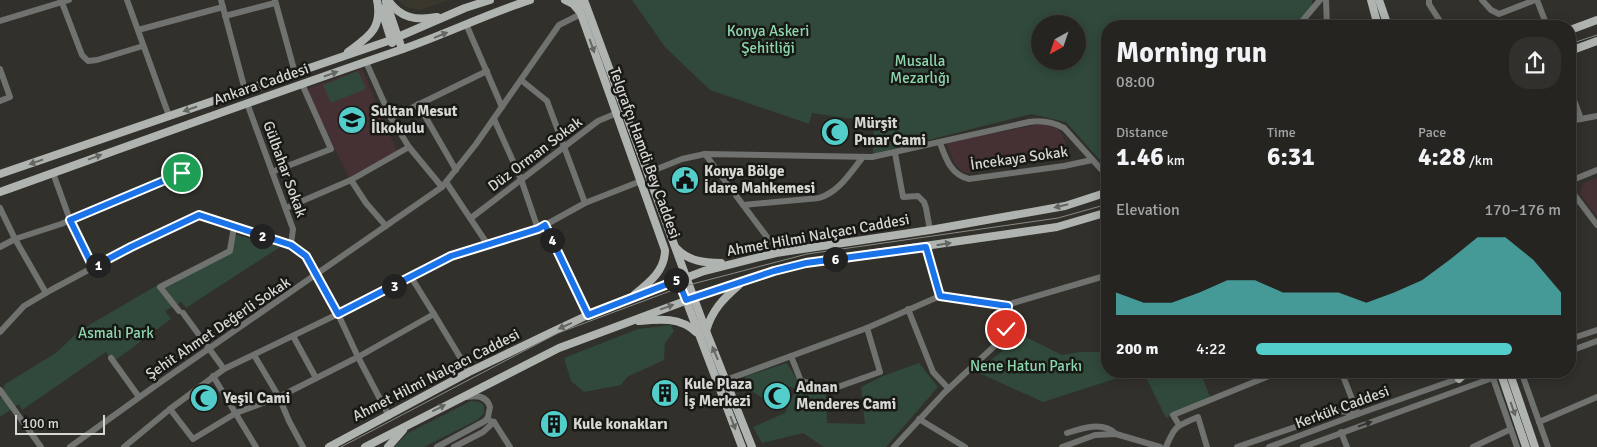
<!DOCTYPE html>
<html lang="en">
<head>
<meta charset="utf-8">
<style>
	:root { --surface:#252420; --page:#31302d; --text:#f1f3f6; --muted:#a3a4a5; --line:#42413e; --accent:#53cdca }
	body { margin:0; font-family:Signika,sans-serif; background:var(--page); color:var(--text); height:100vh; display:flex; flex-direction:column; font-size:19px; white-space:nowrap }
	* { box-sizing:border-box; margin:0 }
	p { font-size:16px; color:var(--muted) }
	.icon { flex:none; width:28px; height:28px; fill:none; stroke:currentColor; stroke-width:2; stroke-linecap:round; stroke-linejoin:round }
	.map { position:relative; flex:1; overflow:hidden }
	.drawer { position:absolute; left:1101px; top:20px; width:475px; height:358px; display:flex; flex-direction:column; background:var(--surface); border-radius:20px; box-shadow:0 2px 12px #0003,0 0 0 1px var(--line) }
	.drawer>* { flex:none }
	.needle { width:32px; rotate:220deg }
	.buttons { position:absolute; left:1031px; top:15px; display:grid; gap:10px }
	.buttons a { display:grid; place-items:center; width:55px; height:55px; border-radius:50%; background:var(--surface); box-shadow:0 2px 12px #0003,0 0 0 1px var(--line); font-size:25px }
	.scale { position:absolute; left:15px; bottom:12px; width:90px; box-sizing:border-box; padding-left:5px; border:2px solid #d6d6d3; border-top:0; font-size:14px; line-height:18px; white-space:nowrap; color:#d6d6d3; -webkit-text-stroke:4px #181815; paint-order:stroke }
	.pin { position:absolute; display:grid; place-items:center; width:42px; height:42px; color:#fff; margin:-21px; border:2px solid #fff; border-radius:50%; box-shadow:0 1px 5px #0007 }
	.km { position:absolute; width:25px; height:25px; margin:-12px; border-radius:50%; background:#222; color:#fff; font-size:14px; line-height:25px; text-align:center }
	.round { display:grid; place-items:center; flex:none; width:52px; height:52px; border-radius:20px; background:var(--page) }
	.headline { display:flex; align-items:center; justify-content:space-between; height:85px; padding:0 15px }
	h1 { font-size:28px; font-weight:700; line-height:38px }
	.figures { display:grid; grid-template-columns:repeat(3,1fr); gap:8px; height:85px; padding:5px 15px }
	.figures div { display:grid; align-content:center }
	.figures b { font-size:25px; font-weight:700 }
	.figures small { font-size:14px; font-weight:400 }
	.figures p { font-size:14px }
	.chart { height:140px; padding:10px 15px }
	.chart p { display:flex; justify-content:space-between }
	.chart svg { width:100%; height:90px; margin-top:5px; fill:var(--accent); opacity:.7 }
	ul { padding:0 15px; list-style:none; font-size:16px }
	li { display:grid; grid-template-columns:80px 60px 1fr; align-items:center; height:38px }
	li i { height:12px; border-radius:6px; background:var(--accent) }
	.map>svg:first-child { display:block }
</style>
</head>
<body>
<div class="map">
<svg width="1597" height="447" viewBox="0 0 1597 447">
	<rect width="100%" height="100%" fill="#31302b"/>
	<polygon fill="#3a382d" points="398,0 450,0 420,10 406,7"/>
	<g fill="#453133">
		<polygon points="362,69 397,151 349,178 306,89"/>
		<polygon points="1045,123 1056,127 1063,135 1068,153 971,173 963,172 955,164 946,143"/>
		<polygon points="1597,178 1597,217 1580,194 1583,183"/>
	</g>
	<g fill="#30493b" fill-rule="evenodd">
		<path d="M632 0H1312L1313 7 1293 26H1108L1107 168 1066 122 1031 114 873 154 874 122 812 113 809 124 710 90 665 47ZM1040 24H1078V61H1040Z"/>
		<polygon points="358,71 366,89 331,103 323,85"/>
		<polygon points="230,233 280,247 186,308 181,302 165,311 171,319 113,362 106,352 22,410 19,404 0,417 0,400 5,384 56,353 79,331 156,286 226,252"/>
		<polygon points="671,325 674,331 665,343 664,360 627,377 621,385 584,392 571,381 564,358 638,329"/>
		<polygon points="1014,331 1062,355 1080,352 1107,352 1108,371 1139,371 1043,402 977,372 1002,351"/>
		<polygon points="787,363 803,389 826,394 827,423 865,424 861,387 883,376 919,363 938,387 886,447 824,447 803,433 762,443 753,427 785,413 796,389 776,383 766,400 753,392 744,390 746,376"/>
		<polygon points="1143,371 1200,371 1210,397 1166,418"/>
		<polygon points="471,401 480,402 484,406 484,413 477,420 424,447 394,447 408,433"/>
	</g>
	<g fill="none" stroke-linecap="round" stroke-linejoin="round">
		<g stroke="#707270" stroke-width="6">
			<polyline points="61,0 82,55 88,61 97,60 143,46"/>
			<polyline points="127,0 169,116"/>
			<polyline points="221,0 245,90"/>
			<polyline points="275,0 295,73"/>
			<polyline points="1326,0 1327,26"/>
			<polyline points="1429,0 1429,4 1443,26"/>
			<polyline points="1482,0 1491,10 1499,14 1535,0"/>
			<polyline points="1537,0 1547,26"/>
			<polyline points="225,16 275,3"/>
			<polyline points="0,21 69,0"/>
			<polyline points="466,24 502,107"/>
			<polyline points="1298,26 1320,0"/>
			<polyline points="138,30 223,7"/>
			<polyline points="366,62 391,118 409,147 442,187"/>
			<polyline points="0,69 10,97 0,101"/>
			<polyline points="521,80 547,101 585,203"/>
			<polyline points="1570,89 1581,119"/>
			<polyline points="247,103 293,229 291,245"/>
			<polyline points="418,104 456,170"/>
			<polyline points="391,118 487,71"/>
			<polyline points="494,119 521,179 538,229"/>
			<polyline points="1570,121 1597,116"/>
			<path d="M940 143C946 159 951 175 969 179L1064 166 1092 160"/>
			<polyline points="895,153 903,197 918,196 924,202 926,208 930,230"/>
			<path d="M705 154 743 205 819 198C839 192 850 173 863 157"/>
			<polyline points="272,172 331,149 302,84"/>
			<polyline points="53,173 70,220 93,267"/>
			<path d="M647 173 682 159 705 154 872 157 1029 122C1042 120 1053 122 1064 128L1108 177"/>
			<polyline points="351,180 366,203 386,226"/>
			<polyline points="1570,181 1597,170"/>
			<polyline points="446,182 488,245"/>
			<polyline points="1570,189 1597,225"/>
			<polyline points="743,205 770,241"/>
			<polyline points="0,208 15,239 46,293"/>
			<polyline points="286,208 351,180 409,147"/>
			<polyline points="471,218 598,121 617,113"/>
			<polyline points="545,225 588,315"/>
			<polyline points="0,247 15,239 61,224 182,173"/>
			<polyline points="926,247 940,296"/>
			<polyline points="908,309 933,372 948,388"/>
			<polyline points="179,311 160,287 230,251 234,227"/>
			<polyline points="183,313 224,369"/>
			<polyline points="434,314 469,372"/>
			<polyline points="0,332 24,306 51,290 131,247 199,215 291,245 306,256 338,314 358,357 389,416"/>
			<polyline points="293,336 316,378"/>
			<polyline points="1570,339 1597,330"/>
			<polyline points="1570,351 1597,341"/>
			<polyline points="254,355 279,397 289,421 303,447"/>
			<polyline points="791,356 801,381 832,389 880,372 867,328"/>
			<polyline points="111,358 139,397"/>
			<polyline points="1509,372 1522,374 1548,447"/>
			<polyline points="213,376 256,447"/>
			<polyline points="1493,378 1517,447"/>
			<polyline points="726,380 867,328 940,296 1008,306"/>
			<polyline points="0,390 41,447"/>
			<polyline points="170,409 193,439 236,413 279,397 358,357 434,314 411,277"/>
			<polyline points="919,419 965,447"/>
			<polyline points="490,421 494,422 510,447"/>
			<polyline points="1539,422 1597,397"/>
			<polyline points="1179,425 1173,415 1281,371"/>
			<polyline points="1341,432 1347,447"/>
			<path d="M1067 433C1082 428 1103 421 1116 434"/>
			<polyline points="70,447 162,381 442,187 476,144 559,25 581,14"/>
			<polyline points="124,447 170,409 224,369 338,314 451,257 538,229 585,203 641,181"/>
			<path d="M437 447 485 421 488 417 490 407C487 396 477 395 467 397"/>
			<polyline points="454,447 483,432 494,422"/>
			<polyline points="894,447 944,393 1002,339 1006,329 1008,306 1013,303 1108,275"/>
			<polyline points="1062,447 1095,435 1116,434 1160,447"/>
			<path d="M1166 447C1175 425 1177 426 1198 417L1207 447"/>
			<polyline points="1237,447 1342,411 1358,414 1341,371"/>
			<polyline points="1269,447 1358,414 1480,371"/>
			<polyline points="1303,447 1506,373"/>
			<polyline points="1473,447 1511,429"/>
		</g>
		<g stroke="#b0b4b0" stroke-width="8">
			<path d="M388 0C400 18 416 21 437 17"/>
			<polyline points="565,0 573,4 579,11"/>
			<path d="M576 0 665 250C665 271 649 283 634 295"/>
			<polyline points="584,0 706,331 752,447"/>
			<polyline points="1371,0 1378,26"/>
			<polyline points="1379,0 1388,26"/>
			<polyline points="386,2 402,49"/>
			<polyline points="381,8 392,43"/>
			<polyline points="1570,30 1597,20"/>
			<polyline points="1570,51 1597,41"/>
			<path d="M348 52C368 37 383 29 377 0"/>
			<polyline points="0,174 391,40 465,8 490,0"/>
			<path d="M0 192C134 144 268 95 403 49 446 34 487 14 530 0"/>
			<path d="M676 248C688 261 704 263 721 263"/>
			<polyline points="678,279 742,447"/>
			<path d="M639 321C660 319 680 317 696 332"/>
			<path d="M706 331C712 310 723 299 739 285"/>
			<polyline points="1500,371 1526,447"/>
			<polyline points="1509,371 1535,447"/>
			<polyline points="1459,379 1467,371"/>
			<polyline points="329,447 469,372 554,331 588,315 704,271 776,253 930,230 1065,206 1108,192"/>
			<polyline points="365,447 559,348 712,291 774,271 806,263 1057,227 1108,212"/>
			<polyline points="388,447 403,430"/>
		</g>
		<g stroke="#898985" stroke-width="1">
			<polyline points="1570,44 1597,35"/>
			<polyline points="341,447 558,333 681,287 807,254 1058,218 1108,204"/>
		</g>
	</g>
	<defs><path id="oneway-solid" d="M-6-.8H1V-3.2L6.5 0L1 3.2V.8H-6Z" transform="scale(1.25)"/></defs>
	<g fill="#646662">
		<use href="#oneway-solid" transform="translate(441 35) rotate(-22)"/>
		<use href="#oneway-solid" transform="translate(592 46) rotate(70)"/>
		<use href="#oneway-solid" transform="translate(331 74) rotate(-19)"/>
		<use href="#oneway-solid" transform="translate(190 109) rotate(161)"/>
		<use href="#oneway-solid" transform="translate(95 157) rotate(-20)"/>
		<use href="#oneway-solid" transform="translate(36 162) rotate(161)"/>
		<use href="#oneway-solid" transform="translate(1061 206) rotate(167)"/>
		<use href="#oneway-solid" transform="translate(944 244) rotate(-9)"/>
		<use href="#oneway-solid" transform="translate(667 307) rotate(-20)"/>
		<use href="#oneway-solid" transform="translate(565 326) rotate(156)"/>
		<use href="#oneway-solid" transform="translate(715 353) rotate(-113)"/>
		<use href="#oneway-solid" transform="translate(439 408) rotate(-27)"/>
		<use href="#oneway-solid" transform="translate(1513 409) rotate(71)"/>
		<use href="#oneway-solid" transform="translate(733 423) rotate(69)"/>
	</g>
	<use fill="#323330" href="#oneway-solid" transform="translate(1365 424) rotate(-20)"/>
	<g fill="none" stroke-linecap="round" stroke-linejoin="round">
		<defs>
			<polyline id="route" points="182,173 70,220 93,267 131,247 199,215 291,245 306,256 338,314 451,256 538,229 545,225 588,315 678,280 686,300 774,271 806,263 926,247 940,296 1008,306 1006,329"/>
		</defs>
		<use href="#route" stroke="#fff" stroke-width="10"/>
		<use href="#route" stroke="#1a73e8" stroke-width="6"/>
	</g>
	<defs>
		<symbol id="school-disc" viewBox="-11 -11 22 22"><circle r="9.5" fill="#53cdca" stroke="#181815"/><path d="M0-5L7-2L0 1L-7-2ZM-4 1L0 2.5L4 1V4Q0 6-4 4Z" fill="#111"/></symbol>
		<symbol id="mosque-disc" viewBox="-11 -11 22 22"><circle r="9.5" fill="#53cdca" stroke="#181815"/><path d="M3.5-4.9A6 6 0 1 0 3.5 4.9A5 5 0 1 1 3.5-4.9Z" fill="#111"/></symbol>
		<symbol id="civic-disc" viewBox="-11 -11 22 22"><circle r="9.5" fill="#53cdca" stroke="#181815"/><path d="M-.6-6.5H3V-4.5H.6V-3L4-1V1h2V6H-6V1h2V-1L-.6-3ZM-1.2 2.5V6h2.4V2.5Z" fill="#111"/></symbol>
		<symbol id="building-disc" viewBox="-11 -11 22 22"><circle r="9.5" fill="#53cdca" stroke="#181815"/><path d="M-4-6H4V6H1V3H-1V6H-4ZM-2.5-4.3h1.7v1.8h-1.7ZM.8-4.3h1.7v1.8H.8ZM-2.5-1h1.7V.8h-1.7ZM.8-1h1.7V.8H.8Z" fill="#111"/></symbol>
	</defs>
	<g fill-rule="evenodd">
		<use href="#school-disc" x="336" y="104" width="32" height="32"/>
		<use href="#mosque-disc" x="819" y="116" width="32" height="32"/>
		<use href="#civic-disc" x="669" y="164" width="32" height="32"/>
		<use href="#building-disc" x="649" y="377" width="32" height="32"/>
		<use href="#mosque-disc" x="761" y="380" width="32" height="32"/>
		<use href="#mosque-disc" x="188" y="382" width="32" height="32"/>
		<use href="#building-disc" x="538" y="408" width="32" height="32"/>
	</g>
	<g text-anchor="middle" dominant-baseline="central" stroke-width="5" stroke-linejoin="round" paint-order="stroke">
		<g font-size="15" fill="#8dd7af" stroke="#181815">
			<text x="768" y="31">Konya Askeri<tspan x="768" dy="17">Şehitliği</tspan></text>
			<text x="920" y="61">Musalla<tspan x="920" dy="17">Mezarlığı</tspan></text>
			<text x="116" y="333">Asmalı Park</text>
			<text x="1026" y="366">Nene Hatun Parkı</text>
		</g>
		<g font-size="15" fill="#d6d6d3" stroke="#181815">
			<text transform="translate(261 84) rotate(-19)">Ankara Caddesi</text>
			<text transform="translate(645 153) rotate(70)">Telgrafçı Hamdi Bey Caddesi</text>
			<text transform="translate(535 154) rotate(-37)">Düz Orman Sokak</text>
			<text transform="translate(1019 158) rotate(-8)">İncekaya Sokak</text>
			<text transform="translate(285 169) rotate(70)">Gülbahar Sokak</text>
			<text transform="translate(818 235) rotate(-10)">Ahmet Hilmi Nalçacı Caddesi</text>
			<text transform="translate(218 328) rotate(-34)">Şehit Ahmet Değerli Sokak</text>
			<text transform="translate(436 375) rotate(-27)">Ahmet Hilmi Nalçacı Caddesi</text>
			<text transform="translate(1342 407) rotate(-20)">Kerkük Caddesi</text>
		</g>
		<g font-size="15" font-weight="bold" fill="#d6d6d3" stroke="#181815" text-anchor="start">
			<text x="371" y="111">Sultan Mesut<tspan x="371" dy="17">İlkokulu</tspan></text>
			<text x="854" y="123">Mürşit<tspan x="854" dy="17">Pınar Cami</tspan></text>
			<text x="704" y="171">Konya Bölge<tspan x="704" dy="17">İdare Mahkemesi</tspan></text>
			<text x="684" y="384">Kule Plaza<tspan x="684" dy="17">İş Merkezi</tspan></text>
			<text x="796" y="387">Adnan<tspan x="796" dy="17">Menderes Cami</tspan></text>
			<text x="223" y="398">Yeşil Cami</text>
			<text x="573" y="424">Kule konakları</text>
		</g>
	</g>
</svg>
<div class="buttons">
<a><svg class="needle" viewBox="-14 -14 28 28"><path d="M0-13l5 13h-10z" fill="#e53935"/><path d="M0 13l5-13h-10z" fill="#a3a4a5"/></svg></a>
</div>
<div class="scale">100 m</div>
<div class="pin" style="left:182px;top:173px;background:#1e9e55"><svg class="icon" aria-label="arrive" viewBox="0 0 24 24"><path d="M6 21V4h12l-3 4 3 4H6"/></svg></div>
<div class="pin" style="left:1006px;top:329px;background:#d93025"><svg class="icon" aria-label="check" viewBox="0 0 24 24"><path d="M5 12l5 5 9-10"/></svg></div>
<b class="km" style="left:98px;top:265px">1</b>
<b class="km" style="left:262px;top:236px">2</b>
<b class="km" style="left:394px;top:286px">3</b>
<b class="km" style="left:552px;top:240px">4</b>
<b class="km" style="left:676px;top:280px">5</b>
<b class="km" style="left:835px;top:259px">6</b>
<section class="drawer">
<div class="headline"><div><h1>Morning run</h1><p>08:00</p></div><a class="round"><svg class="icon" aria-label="share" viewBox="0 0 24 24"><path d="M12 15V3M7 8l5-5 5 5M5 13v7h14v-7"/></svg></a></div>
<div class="figures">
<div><p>Distance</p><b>1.46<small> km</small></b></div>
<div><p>Time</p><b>6:31</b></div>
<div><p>Pace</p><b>4:28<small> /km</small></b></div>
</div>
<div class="chart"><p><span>Elevation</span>170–176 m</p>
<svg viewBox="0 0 160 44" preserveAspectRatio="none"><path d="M0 44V33L10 38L20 38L30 33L40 27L50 27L60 33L70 33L80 33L90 38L100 33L110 27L120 17L130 6L140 6L150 17L160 33V44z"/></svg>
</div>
<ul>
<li><b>200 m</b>4:22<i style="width:84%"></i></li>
</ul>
</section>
</div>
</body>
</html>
